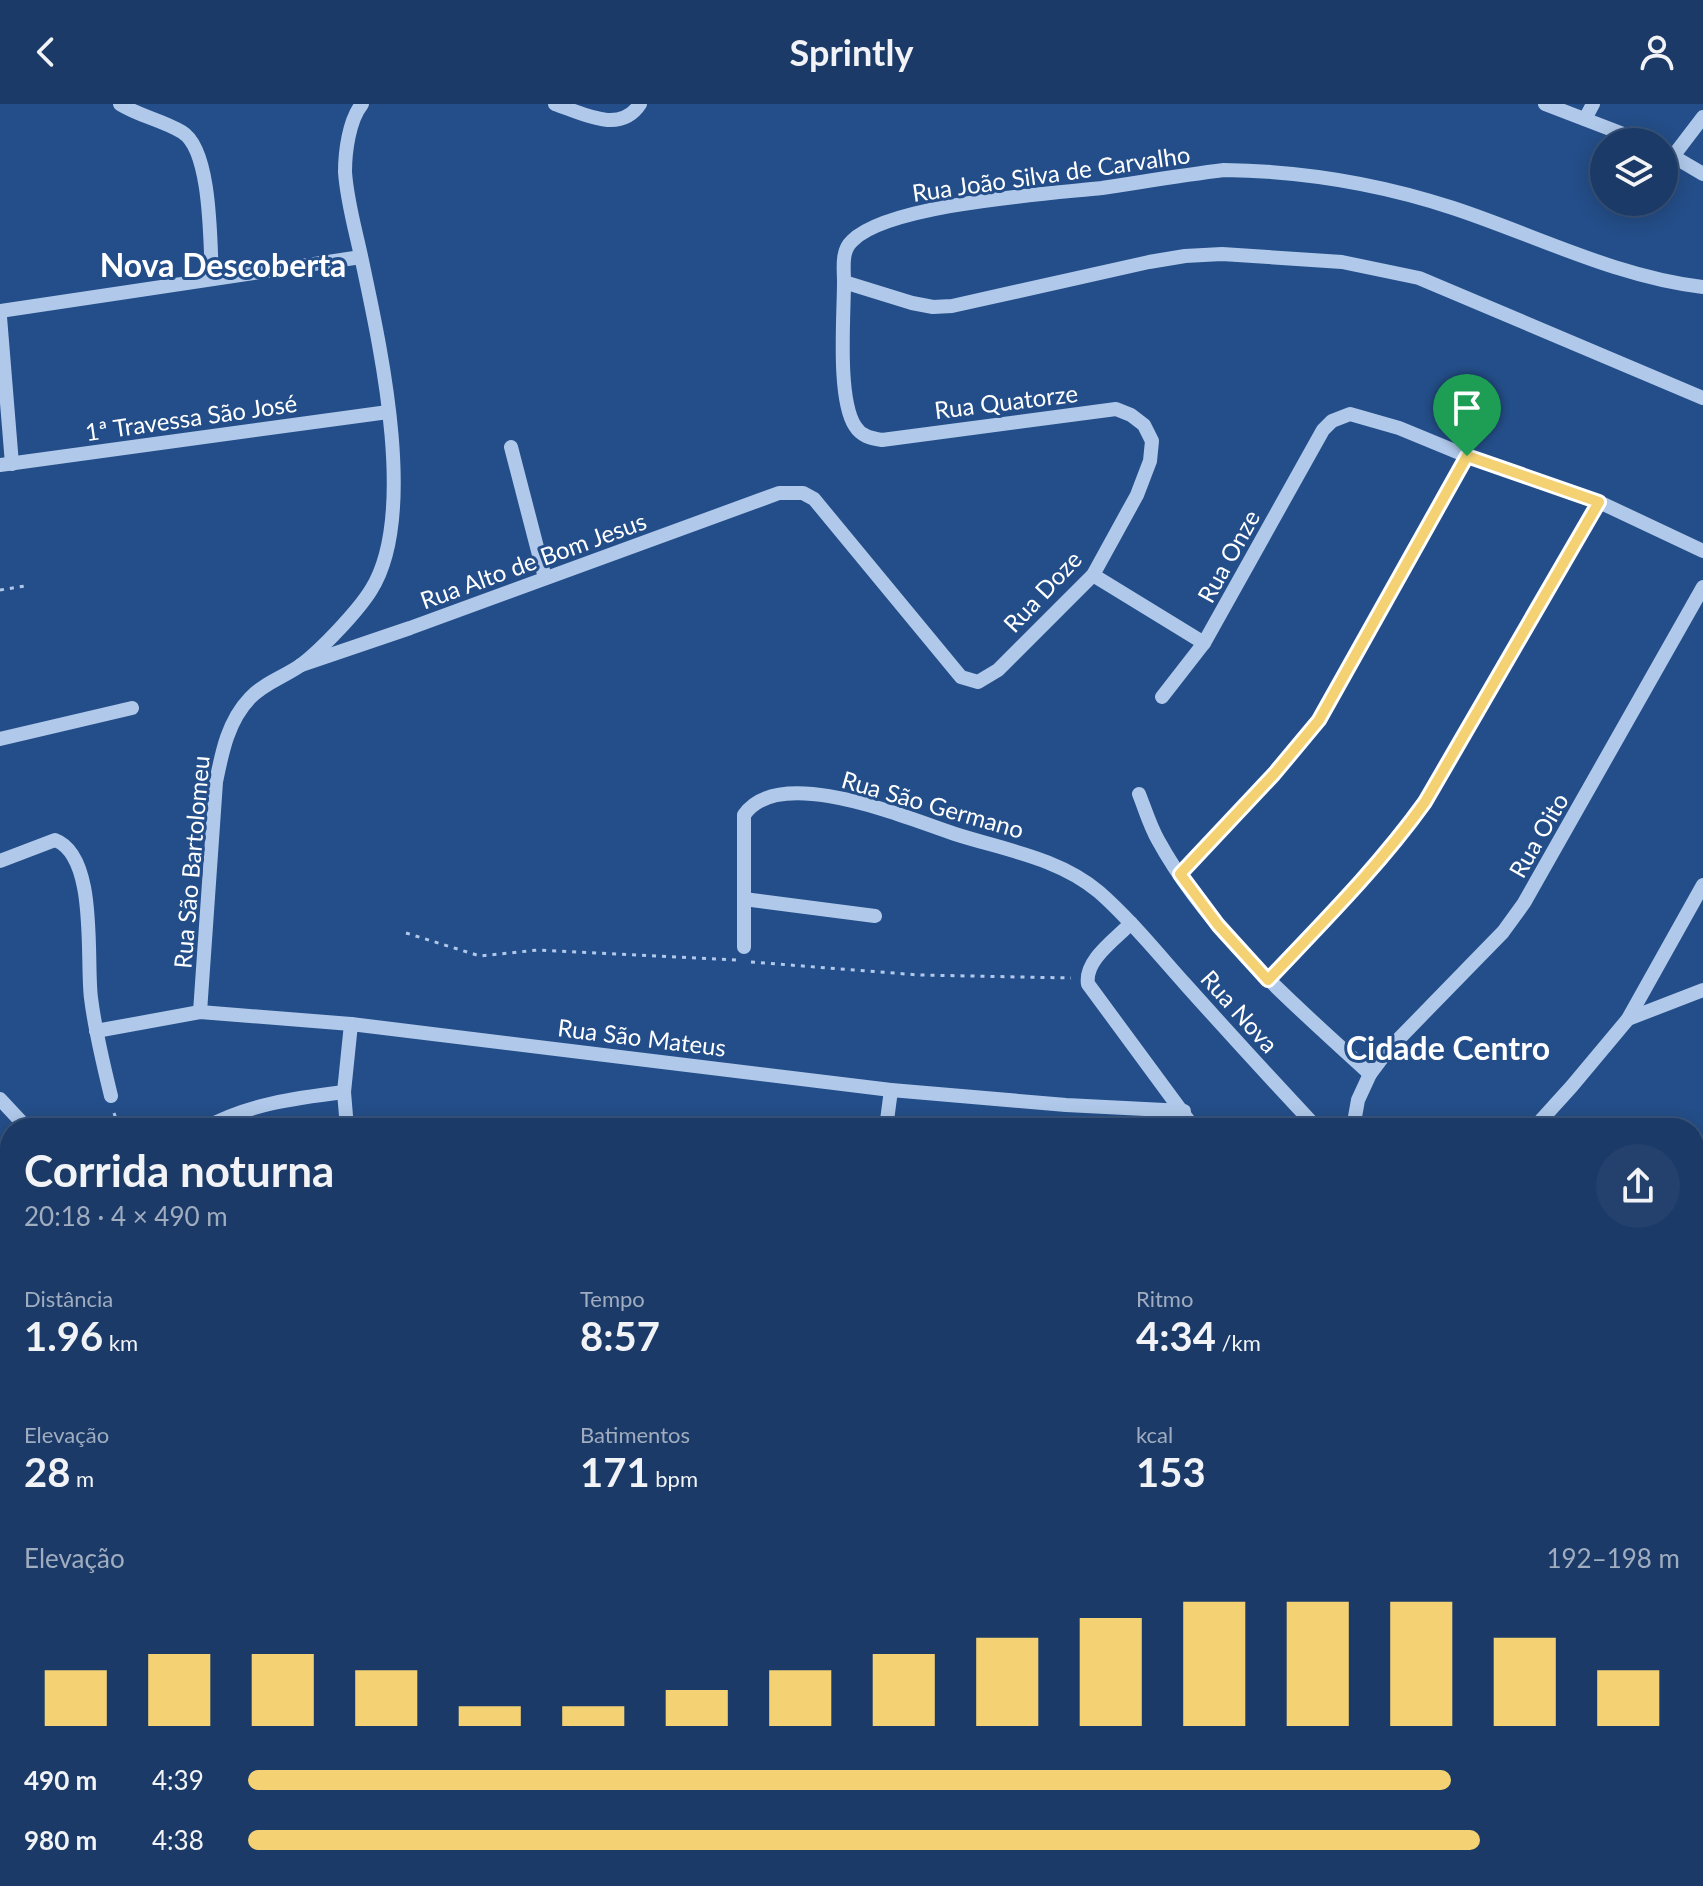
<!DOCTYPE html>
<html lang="pt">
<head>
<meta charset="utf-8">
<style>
	:root { --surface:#1b3a67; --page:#24416d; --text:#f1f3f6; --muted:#a0adc0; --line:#39547b; --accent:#f4d273 }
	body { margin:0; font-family:Lato,sans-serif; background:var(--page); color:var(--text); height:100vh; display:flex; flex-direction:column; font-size:30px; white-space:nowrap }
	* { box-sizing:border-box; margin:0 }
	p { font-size:26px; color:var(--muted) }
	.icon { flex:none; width:44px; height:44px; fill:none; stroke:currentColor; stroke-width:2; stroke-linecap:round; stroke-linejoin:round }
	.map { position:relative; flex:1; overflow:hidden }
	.panel { position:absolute; left:0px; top:1014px; width:1704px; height:768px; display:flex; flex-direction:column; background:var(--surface); border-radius:32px 32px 0 0; box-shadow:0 4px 20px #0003,0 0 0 2px var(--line) }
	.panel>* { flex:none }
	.buttons { position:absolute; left:1590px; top:24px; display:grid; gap:16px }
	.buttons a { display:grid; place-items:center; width:88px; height:88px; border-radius:50%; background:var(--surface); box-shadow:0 4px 20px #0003,0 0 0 2px var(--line); font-size:40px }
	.pin { position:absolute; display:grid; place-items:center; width:68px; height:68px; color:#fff; margin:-82px -34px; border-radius:50% 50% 50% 0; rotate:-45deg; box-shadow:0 0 8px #0007 }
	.pin .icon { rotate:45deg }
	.round { display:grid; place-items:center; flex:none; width:84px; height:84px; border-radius:42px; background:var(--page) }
	.overview { display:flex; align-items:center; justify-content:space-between; height:136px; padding:0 24px }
	h1 { font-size:44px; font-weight:700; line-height:60px }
	.figures { display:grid; grid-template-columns:repeat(3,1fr); gap:12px; height:136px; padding:8px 24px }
	.figures div { display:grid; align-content:center }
	.figures b { font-size:40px; font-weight:700 }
	.figures small { font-size:22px; font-weight:400 }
	.figures p { font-size:22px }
	.chart { height:224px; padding:16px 24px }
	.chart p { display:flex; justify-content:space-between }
	.chart svg { width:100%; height:144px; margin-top:8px; stroke:var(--accent); stroke-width:6 }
	ul { padding:0 24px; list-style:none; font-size:26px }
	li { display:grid; grid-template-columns:128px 96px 1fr; align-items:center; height:60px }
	li i { height:20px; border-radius:10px; background:var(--accent) }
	header { display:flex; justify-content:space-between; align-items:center; height:104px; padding:0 24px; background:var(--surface); font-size:36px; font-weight:700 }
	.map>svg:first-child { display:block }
</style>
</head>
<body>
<header><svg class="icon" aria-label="back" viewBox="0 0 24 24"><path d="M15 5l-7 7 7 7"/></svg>Sprintly<svg class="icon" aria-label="person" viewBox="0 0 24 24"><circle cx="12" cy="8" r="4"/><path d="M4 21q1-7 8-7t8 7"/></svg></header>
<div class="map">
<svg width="1703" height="1782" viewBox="0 0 1703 1782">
	<rect width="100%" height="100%" fill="#244e89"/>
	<polygon fill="#3867a5" points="0,1136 10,1138 10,1534 0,1531"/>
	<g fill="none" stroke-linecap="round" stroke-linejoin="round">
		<g stroke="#b0c9ea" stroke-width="3" stroke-dasharray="4 6" stroke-linecap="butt">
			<polyline points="0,486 25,482"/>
			<polyline points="406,829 480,852 538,846 736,856"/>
			<polyline points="751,858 919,871 1071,874"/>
			<polyline points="114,1009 119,1024"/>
			<polyline points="1694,1772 1696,1782"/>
		</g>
		<g stroke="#b0c9ea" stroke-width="14">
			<path d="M120 0C139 12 162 16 182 28 212 46 210 141 212 175"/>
			<path d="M555 0C582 9 620 31 640 0"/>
			<polyline points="1545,0 1644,38"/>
			<polyline points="1585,15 1593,0"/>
			<polyline points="1664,47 1703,70"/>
			<polyline points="1674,51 1703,13"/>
			<path d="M1703 183C1616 173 1535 131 1453 104 1380 80 1300 67 1224 66 1183 71 1142 78 1102 84 1047 90 888 100 852 137 841 147 844 164 844 178L912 199 933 203 952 202 1149 158 1185 152 1222 150 1342 158 1419 174 1703 294"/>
			<polyline points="0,207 361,153"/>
			<polyline points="0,213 12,360"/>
			<polyline points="511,343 545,474"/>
			<polyline points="0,361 388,308"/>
			<polyline points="1093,471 1204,539"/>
			<path d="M301 561 410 524 779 389H803L814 395 961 573 978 578 998 566 1093 471 1137 391 1150 357 1152 337 1144 321 1131 311 1116 305 882 336C870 334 861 332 855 322 837 294 844 212 844 178"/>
			<polyline points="1162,593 1204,539 1323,326 1332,317 1350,310 1399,324 1467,352 1599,398 1703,447"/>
			<polyline points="0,635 132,604"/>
			<path d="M1139 690C1145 705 1150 722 1158 736 1209 829 1293 899 1370 970"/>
			<path d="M0 757 55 736C98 752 86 856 91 894 95 927 103 959 111 992"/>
			<polyline points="1180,770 1274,670 1319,616 1467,352"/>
			<polyline points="744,795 875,812"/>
			<path d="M1131 819C1116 835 1084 856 1088 880L1194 1024"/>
			<path d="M744 843V711C779 659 909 715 955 730 1005 746 1059 754 1099 788 1131 816 1158 850 1186 881 1229 929 1273 977 1317 1024"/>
			<path d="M1268 876C1323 818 1379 762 1425 698L1599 398"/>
			<path d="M200 908 216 678C222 648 228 617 250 594 264 579 284 573 301 561 321 546 358 507 371 486 419 410 379 237 361 152 355 124 347 97 345 68 345 48 349 16 362 0"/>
			<polyline points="1628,915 1703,886"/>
			<polyline points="96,927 200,908 351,920 891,986 1066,1001 1184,1007"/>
			<polyline points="0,995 27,1024"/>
			<path d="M205 1024C248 1000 296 994 344 988"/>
			<polyline points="347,1024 344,988 351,920"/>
			<polyline points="886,1024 891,986"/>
			<polyline points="1353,1024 1358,996 1370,970 1388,946 1503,828 1524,799 1703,483"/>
			<polyline points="1534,1024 1572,982 1628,915 1703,781"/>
			<polyline points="1694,1071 1703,1063"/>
			<polyline points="0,1082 10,1091"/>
			<polyline points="1694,1260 1703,1250"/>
			<polyline points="0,1553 10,1557"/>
			<polyline points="1694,1730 1703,1721"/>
			<polyline points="403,1772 409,1782"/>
			<polyline points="446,1772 465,1782"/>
			<polyline points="1255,1772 1262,1782"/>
			<polyline points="164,1782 172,1772"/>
			<polyline points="782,1782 791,1772"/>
		</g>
	</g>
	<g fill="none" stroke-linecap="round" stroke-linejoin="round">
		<defs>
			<path id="route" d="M1467 352 1599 398 1425 698C1379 762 1323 818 1268 876L1218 821 1180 770 1274 670 1319 616Z"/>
		</defs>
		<use href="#route" stroke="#fff" stroke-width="16"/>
		<use href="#route" stroke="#f4d273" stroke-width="10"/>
	</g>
	<g text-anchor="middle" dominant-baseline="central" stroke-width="6" stroke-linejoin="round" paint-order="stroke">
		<g font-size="24" fill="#fff" stroke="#244e89">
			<text transform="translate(1051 69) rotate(-8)">Rua João Silva de Carvalho</text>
			<text transform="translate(1006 297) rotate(-7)">Rua Quatorze</text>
			<text transform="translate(191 313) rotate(-8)">1ª Travessa São José</text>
			<text transform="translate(1228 452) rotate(-61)">Rua Onze</text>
			<text transform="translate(533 456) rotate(-20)">Rua Alto de Bom Jesus</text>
			<text transform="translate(1042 487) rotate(-47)">Rua Doze</text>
			<text transform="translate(933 700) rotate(16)">Rua São Germano</text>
			<text transform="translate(1538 731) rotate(-60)">Rua Oito</text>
			<text transform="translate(191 758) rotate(-85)">Rua São Bartolomeu</text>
			<text transform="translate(1240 907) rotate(48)">Rua Nova</text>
			<text transform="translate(642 933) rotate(7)">Rua São Mateus</text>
		</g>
		<g font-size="32" font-weight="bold" fill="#fff" stroke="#244e89">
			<text x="223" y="160">Nova Descoberta</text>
			<text x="1448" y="943">Cidade Centro</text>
		</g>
	</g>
</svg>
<div class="buttons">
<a><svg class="icon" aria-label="layers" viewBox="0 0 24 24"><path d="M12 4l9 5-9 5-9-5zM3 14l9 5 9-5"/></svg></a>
</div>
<div class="pin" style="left:1467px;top:352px;background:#1e9e55"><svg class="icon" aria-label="arrive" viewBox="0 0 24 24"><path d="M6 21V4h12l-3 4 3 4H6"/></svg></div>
<section class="panel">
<div class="overview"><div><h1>Corrida noturna</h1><p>20:18 · 4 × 490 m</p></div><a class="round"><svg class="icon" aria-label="share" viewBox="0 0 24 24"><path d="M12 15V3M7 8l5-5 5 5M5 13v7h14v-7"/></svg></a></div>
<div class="figures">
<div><p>Distância</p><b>1.96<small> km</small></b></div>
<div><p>Tempo</p><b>8:57</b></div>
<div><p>Ritmo</p><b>4:34<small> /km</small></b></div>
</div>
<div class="figures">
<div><p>Elevação</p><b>28<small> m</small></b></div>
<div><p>Batimentos</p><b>171<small> bpm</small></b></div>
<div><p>kcal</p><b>153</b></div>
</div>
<div class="chart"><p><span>Elevação</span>192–198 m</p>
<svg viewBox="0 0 160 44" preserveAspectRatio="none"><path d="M5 44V27M15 44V22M25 44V22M35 44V27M45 44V38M55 44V38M65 44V33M75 44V27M85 44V22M95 44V17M105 44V11M115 44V6M125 44V6M135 44V6M145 44V17M155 44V27"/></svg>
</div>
<ul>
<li><b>490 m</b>4:39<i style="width:84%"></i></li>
<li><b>980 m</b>4:38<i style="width:86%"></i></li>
</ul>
</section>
</div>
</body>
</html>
